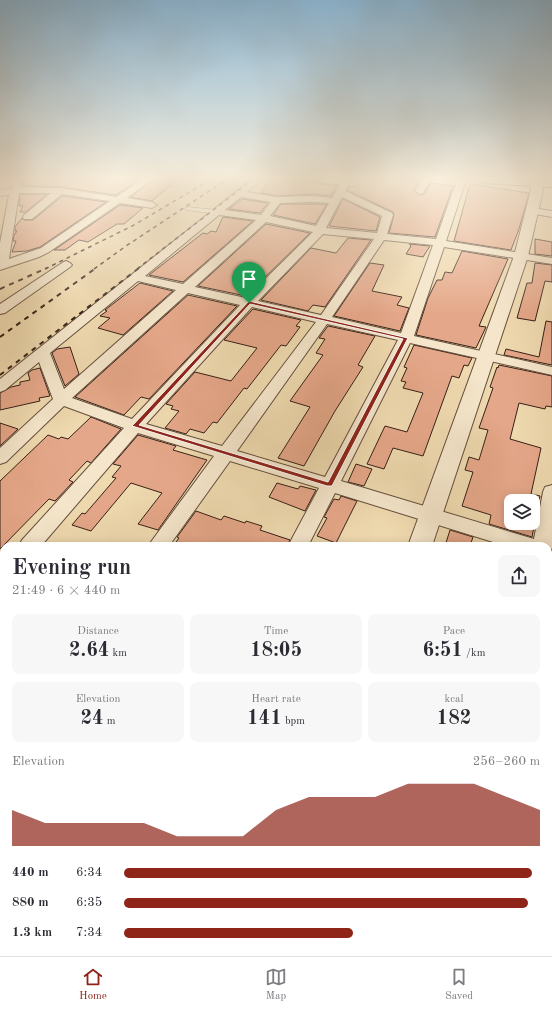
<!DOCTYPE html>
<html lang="en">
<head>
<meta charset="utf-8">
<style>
	:root { --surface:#fff; --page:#f7f7f7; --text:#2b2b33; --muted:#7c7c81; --line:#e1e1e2; --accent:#8f2418 }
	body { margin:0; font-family:"Old Standard TT",serif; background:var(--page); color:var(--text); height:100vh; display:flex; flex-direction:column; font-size:15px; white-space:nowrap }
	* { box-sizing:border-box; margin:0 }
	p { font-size:13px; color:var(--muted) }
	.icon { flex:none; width:22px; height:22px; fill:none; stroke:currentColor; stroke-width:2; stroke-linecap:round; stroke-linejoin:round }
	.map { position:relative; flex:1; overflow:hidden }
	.sheet { position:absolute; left:0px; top:542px; width:552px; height:414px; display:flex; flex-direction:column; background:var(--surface); border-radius:12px 12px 0 0; box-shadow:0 2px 10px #0003 }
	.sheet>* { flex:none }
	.controls { position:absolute; left:504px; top:494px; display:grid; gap:8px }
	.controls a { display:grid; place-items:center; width:36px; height:36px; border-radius:8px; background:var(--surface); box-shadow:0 2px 10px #0003; font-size:20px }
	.pin { position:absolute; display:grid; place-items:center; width:34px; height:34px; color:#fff; margin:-41px -17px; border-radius:50% 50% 50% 0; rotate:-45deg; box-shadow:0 0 4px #0007 }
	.pin .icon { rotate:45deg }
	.round { display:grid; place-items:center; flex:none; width:42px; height:42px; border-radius:8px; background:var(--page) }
	.overview { display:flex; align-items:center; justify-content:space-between; height:68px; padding:0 12px }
	h1 { font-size:22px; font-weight:700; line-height:30px }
	.metrics { display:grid; grid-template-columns:repeat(3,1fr); gap:6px; height:68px; padding:4px 12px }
	.metrics div { display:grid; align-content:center; border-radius:8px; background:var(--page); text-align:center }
	.metrics b { font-size:20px; font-weight:700 }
	.metrics small { font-size:11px; font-weight:400 }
	.metrics p { font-size:11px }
	.chart { height:112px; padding:8px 12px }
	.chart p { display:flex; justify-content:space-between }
	.chart svg { width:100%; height:72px; margin-top:4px; fill:var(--accent); opacity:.7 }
	ul { padding:0 12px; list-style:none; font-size:13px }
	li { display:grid; grid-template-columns:64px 48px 1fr; align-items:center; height:30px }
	li i { height:10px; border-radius:5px; background:var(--accent) }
	.menu { display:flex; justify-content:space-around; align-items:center; height:56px; border-top:1px solid var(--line); background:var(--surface); font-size:11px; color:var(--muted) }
	.menu a { display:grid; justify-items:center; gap:2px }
	.menu .active { color:var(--accent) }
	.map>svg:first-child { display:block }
</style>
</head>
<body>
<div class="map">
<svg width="552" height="956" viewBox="0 0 552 956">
	<rect width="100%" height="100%" fill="#efd9af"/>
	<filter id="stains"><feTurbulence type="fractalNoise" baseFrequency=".005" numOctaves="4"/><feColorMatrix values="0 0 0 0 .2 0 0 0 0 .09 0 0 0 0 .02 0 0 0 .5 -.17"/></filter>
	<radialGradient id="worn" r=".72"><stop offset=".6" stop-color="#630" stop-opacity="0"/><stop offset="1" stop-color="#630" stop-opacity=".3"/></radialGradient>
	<g fill="#e5a789" stroke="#362017" fill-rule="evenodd">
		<polygon points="23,180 139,180 116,195 60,187 22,186"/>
		<polygon points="152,180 177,180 152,201 131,197"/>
		<polygon points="270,180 316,181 321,184 337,185 331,196 313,194 277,196 261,193"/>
		<polygon points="357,180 408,180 419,181 414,191 420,195 424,194 431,183 453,186 435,237 389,233 394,215 393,212 347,190 349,186 357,187"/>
		<polygon points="470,184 529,193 519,229 511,250 454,241"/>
		<polygon points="20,194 47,194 26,212 20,212 23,206 19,206"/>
		<polygon points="62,196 106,202 40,247 27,251 12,252 16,241 13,241 14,235 17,231 15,231 15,227 22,218 24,220 33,220"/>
		<polygon points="242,199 268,203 260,213 229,209"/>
		<polygon points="343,199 380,217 376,231 329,226"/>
		<polygon points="281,204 327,204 315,224 273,215"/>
		<polygon points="120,205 143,208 124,224 117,224 88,242 79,240 65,250 54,250"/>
		<polygon points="223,217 253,221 183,282 149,275 203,233 207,234 211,231 216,232"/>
		<polygon points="266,224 310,233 246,296 198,286"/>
		<polygon points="348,238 371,240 325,307 313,305 308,311 261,300 311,248 336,253"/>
		<polygon points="535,239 552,242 552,256 535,254"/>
		<polygon points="409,244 430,246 423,257 406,254 411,246"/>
		<polygon points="462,251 508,259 479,326 486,327 476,348 416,335 428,298 437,280 442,280 445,272 452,273"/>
		<polygon points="370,263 384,265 372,291 402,297 397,305 409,308 400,331 334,316"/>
		<polygon points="535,263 552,265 552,282 545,281 535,321 517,318 527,283 532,283"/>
		<polygon points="140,283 173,291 123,335 98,328 110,318 100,316 107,311 105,310"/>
		<polygon points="188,295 237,306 149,399 141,397 124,415 75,397"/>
		<polygon points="253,309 301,320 296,326 300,327 286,346 281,345 247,389 244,388 217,423 213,422 204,433 190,429 186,434 165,428 179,411 171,409 173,406 166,404 195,372 231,381 257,348 224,340"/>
		<polygon points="546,321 552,322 552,365 504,355 506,349 539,357"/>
		<polygon points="328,326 375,336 358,365 363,367 335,411 304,466 278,458 310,407 290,401 323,355 316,353 325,339 319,338"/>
		<polygon points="414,345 472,358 468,366 464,365 459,378 452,376 423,456 393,448 384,469 367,464 385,426 407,432 423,393 403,388 406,382 401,381 407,368 404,367"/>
		<polygon points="70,347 79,374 65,386 52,353 57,349"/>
		<path d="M499 365 552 376V407L546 406 545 409 519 403 510 439 541 448 531 494 540 496 532 537 489 524 491 515 462 506 473 472 465 470 469 457 479 460 488 430 479 428 493 388 490 387 497 367 498 368ZM511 501H533V523H511Z"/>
		<polygon points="40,368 50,396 39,398 40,401 0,410 0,393 11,387 20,385 20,382 30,380 28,373 32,370"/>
		<polygon points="91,417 121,429 91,463 87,461 69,480 73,482 55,501 49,499 0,549 0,481 48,435 59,439 61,437 68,439"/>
		<polygon points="0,423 18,429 0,446"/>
		<polygon points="138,435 176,446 173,450 207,460 158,530 138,524 162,493 131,483 91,531 72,525 82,513 85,514 116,478 112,477 121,466 113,464"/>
		<polygon points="356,464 372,469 364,486 348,482"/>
		<polygon points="277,483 298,489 300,486 316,490 305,511 269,497"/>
		<polygon points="341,496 357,501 336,543 317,536 327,518 324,517 334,499 339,500"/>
		<polygon points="196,511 221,520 224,516 245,523 246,521 262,526 260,530 290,540 287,546 173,546 179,538 177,537"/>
		<polygon points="450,530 473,537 470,546 445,546"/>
	</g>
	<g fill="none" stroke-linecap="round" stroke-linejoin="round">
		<defs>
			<polygon id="service" points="188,207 217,210 220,212 217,214 186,210 186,208"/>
			<g id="minor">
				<path d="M14 180H22L20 187 60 188 116 197 141 180H151L127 198 152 202 157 205 152 208 120 203 49 252 39 257 0 270V243L9 195 0 196V190L11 189ZM19 193H51L24 215 23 217 24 219H32L62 194 110 201 41 248 9 259Z"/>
				<path d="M251 180H261L247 192 277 197 313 196 332 198 340 184 321 183 317 180H351L345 191 392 213 393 215 387 234 436 239 457 180H466L446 241 552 258V264L444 247 414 336 552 367V375L410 343 341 481 534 539 543 492 545 487 552 485V548L550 552H548V546H506L335 493 308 546H288L319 488 230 461 169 546H148L214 456 138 433 41 546H19L22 540 124 428 64 406 6 462 0 464V448L53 399 39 362 5 390 0 392V379ZM241 197 271 202 261 215 225 210ZM342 197 382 216 377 233 326 228ZM313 202 329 203 316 226 270 216 280 203ZM219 215 256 220 183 284 145 276ZM266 222 313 232 246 298 195 287ZM323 234 374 239 321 315 258 301ZM384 240 433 245 401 333 332 317ZM138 281 176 290 64 389 50 353ZM188 293 240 305 132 419 72 398ZM252 307 316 322 222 446 146 424ZM327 324 398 340 325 477 237 451Z"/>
				<polygon points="422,180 431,180 423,193 420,194 415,191"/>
				<polygon points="533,208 552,211 552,217 529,213 528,211 529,209"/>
				<polygon points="66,261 70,263 72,265 70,267 5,313 0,314 0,304 62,263"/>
				<polygon points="4,565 4,585 0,587 0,567"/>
				<polygon points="0,627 4,628 4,648 0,647"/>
				<polygon points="548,628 552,629 552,649 548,648"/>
				<polygon points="548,740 552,742 552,768 548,766"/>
				<polygon points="0,791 4,793 4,822 0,820"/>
				<polygon points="548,868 552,870 552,900 548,898"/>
				<polygon points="69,952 102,952 100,956 67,956"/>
				<polygon points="461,952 493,952 492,956 460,956"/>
			</g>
			<g id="tertiary">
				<polygon points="531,180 541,180 543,190 528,256 432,546 408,546 514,256 531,190"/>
				<polygon points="263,952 303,952 302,956 262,956"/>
			</g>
			<polygon id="trunk" points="478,180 552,181 552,187 484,183"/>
		</defs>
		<use href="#service" stroke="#644e3d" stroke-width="1"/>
		<use href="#minor" stroke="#644e3d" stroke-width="2"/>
		<use href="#tertiary" stroke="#644e3d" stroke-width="2"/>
		<use href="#trunk" stroke="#362017" stroke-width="2"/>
		<use href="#service" fill="#f5e6cb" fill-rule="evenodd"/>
		<use href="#minor" fill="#f5e6cb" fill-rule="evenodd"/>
		<use href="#tertiary" fill="#f5e6cb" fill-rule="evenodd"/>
		<use href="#trunk" fill="#efd9af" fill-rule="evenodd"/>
		<g stroke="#362017" stroke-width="1.5" stroke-dasharray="4 4" stroke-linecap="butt">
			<polyline points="45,269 134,225 210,180"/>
			<polyline points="94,269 126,246 226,180"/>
			<polyline points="137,269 252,180"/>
		</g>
		<g stroke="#362017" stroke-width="2" stroke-dasharray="5 5" stroke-linecap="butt">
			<polyline points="0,289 47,268"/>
			<polyline points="0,337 96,268"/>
			<polyline points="0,375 139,268"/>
		</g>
	</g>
	<linearGradient id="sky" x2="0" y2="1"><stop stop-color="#8ab6d4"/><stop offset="0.57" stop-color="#f8eedb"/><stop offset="1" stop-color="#f8eedb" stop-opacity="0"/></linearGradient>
	<rect width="552" height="314" fill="url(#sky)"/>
	<path fill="#8f2418" stroke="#fff" fill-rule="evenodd" d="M249 301 408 338 332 486H327L132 426ZM250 304 403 339 328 482 139 425Z"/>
	<rect width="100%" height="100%" filter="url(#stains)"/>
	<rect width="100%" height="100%" fill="url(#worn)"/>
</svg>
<div class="controls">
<a><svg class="icon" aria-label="layers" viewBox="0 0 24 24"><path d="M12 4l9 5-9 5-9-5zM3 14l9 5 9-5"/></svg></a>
</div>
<div class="pin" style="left:249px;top:303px;background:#1e9e55"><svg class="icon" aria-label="arrive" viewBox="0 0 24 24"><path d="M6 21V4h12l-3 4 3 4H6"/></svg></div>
<section class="sheet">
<div class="overview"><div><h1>Evening run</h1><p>21:49 · 6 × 440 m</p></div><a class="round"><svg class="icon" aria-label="share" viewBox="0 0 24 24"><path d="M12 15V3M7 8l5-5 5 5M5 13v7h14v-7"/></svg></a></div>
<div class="metrics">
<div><p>Distance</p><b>2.64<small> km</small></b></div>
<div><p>Time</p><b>18:05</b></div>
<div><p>Pace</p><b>6:51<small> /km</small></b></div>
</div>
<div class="metrics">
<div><p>Elevation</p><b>24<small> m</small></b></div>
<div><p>Heart rate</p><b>141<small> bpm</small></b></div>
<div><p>kcal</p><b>182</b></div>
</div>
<div class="chart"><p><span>Elevation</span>256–260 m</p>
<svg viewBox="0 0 160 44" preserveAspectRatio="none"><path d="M0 44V22L10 30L20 30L30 30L40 30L50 38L60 38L70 38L80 22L90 14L100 14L110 14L120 6L130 6L140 6L150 14L160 22V44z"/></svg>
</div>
<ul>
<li><b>440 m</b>6:34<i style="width:98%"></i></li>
<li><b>880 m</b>6:35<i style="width:97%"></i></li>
<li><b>1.3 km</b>7:34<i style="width:55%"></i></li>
</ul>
</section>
</div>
<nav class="menu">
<a class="active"><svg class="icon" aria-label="home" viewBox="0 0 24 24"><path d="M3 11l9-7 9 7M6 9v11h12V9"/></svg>Home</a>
<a><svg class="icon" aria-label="map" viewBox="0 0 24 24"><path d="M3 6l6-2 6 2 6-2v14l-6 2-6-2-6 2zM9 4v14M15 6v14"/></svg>Map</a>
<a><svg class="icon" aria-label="saved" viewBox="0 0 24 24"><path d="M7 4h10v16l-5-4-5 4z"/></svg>Saved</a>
</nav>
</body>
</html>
